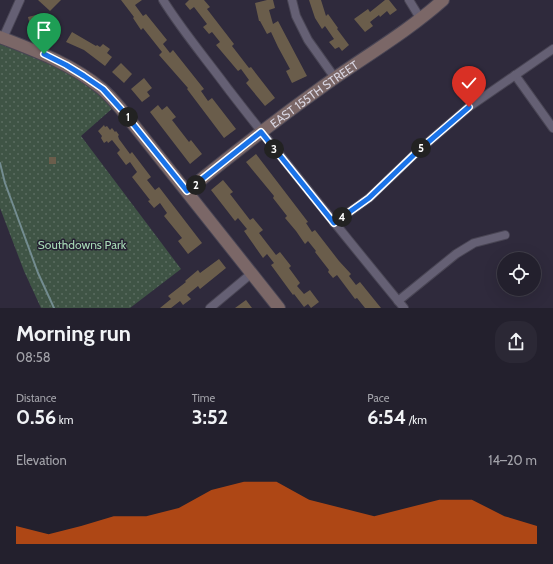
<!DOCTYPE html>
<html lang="en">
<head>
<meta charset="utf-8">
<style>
	:root { --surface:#23202d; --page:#2b2835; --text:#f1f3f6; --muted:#a3a3aa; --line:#403e49; --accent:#ea580c }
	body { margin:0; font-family:Cabin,sans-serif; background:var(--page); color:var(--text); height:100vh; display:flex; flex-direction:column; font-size:15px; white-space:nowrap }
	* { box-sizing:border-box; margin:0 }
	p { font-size:13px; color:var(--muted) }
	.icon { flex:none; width:22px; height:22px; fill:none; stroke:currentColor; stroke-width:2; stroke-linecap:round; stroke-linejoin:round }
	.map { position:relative; height:308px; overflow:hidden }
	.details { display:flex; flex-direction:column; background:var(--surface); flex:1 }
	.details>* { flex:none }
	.fabs { position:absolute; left:497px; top:252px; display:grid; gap:8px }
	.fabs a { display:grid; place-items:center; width:44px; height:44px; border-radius:50%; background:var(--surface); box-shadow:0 4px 16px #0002,0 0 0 1px var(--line); font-size:20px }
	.pin { position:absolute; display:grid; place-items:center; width:34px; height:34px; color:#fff; margin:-41px -17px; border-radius:50% 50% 50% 0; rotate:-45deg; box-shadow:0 0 4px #0007 }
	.pin .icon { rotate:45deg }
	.km { position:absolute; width:20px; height:20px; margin:-10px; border-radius:50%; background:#222; color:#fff; font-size:11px; line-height:20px; text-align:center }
	.round { display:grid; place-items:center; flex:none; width:42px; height:42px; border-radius:16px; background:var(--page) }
	.head { display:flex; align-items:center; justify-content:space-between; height:68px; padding:0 16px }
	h1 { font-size:22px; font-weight:700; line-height:30px }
	.figures { display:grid; grid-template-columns:repeat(3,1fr); gap:6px; height:68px; padding:4px 16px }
	.figures div { display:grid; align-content:center }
	.figures b { font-size:20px; font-weight:700 }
	.figures small { font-size:11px; font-weight:400 }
	.figures p { font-size:11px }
	.chart { height:112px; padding:8px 16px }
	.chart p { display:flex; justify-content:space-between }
	.chart svg { width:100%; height:72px; margin-top:4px; fill:var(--accent); opacity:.7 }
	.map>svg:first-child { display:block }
</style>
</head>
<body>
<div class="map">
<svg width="553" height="308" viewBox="0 0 553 308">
	<defs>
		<pattern id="park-dots" width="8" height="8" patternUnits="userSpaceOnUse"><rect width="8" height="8" fill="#3f5445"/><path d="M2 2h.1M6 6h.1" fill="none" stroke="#5a6c60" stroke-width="1.8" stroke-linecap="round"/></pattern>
	</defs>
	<rect width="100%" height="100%" fill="#2f2a3c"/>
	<path fill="url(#park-dots)" d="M0 44C44 60 80 73 114 107L81 136 181 269 130 308H41L24 271 0 208Z"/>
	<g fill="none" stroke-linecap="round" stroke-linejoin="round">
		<polyline stroke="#738c90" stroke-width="2" points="0,163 5,183 38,273 54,308"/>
	</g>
	<g fill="#6a5d4b">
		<polygon points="38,0 61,0 50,11"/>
		<polygon points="121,0 142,0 135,5 143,16 146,14 167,40 163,44 170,53 173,50 204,89 201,91 208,101 212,98 236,129 224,138 187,89 188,88 159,55 162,52 143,28 141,30 133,18 134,17"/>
		<polygon points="189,0 204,0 210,7 207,9 234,44 232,46 249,68 251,67 275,98 265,106 246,83 249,80 241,69 238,71 216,45 220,42 212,32 209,34 203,27 207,24 204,20 194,7 190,10 185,4"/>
		<polygon points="267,0 273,0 275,8 269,10 273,24 278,21 307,76 292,83 286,71 290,69 278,47 271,32 267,34 260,21 259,21 255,3"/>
		<polygon points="309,0 321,0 326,16 328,14 338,28 337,29 349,45 342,51 339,47 335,49 329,42 334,39 325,26 322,29 315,18"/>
		<polygon points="385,0 389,0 397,10 390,15 387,11 380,17 379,15 370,22 373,26 365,32 354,19 368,9 370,12"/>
		<polygon points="40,14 44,30 32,33 28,17"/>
		<polygon points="72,32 96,46 97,45 100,47 103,44 110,49 107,53 112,57 105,66 84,50 66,42"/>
		<polygon points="121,63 132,74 124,83 112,72"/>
		<polygon points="144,78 152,88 147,92 150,96 142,102 131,89"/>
		<polygon points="158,105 162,110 167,106 176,117 172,120 189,142 191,140 202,154 190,164 150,112"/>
		<polygon points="104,125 105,127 107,126 110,130 112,128 115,132 116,131 119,135 118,136 119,139 130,154 132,152 151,177 147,180 155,190 159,187 202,243 188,254 178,241 182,238 164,216 167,213 160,203 154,208 148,201 150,200 132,177 137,172 130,162 126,165 117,153 120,150 112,140 108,143 107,141 104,143 101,138 102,136 98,131"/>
		<polygon points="256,154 308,222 306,223 312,232 315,230 339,261 351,274 349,276 356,285 360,282 381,308 365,308 357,298 355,299 337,275 333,278 328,272 329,270 315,252 316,251 308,241 305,244 296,231 285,218 287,216 273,198 274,196 246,162"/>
		<rect x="49" y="157" width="7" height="7"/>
		<polygon points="223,180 233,192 230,194 250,220 253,218 263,230 259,233 276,255 280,252 291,266 289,268 300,283 297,286 304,294 310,290 319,302 311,308 308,304 304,307 294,294 293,295 271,265 274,263 267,254 263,258 244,231 247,229 238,218 235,221 211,190"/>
		<polygon points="219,259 226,268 200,289 198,286 187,295 191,299 183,305 180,301 171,308 160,308 171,299 168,296 186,282 185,281 198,270 200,273"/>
		<polygon points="246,300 252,308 235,308"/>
	</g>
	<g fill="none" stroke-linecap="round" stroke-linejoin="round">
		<defs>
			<g id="street">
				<path d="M163 0C183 32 207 60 229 90 286 164 345 236 404 308"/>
				<polyline points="292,0 296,16 308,40 335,78"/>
				<polyline points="409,0 420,18"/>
				<polyline points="3,38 20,0"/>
				<polyline points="515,75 553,128"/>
				<polyline points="334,223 369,198 419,150 469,107 553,49"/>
				<polyline points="398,301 456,254 474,243 505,235"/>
				<polyline points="210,308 252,273"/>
			</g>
			<g id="secondary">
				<path d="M0 37C36 51 72 64 102 89 109 95 115 102 121 109L279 308"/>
				<path id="s1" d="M187 191C231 155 276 120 322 87 362 58 406 33 443 0"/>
			</g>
		</defs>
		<use href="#street" stroke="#494554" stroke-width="10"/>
		<use href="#secondary" stroke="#494554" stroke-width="14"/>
		<use href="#street" stroke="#656074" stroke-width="8"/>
		<use href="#secondary" stroke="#7b6767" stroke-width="12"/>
	</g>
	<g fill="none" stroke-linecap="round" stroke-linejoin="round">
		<defs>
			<polyline id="route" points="44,54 66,65 84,76 103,89 121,109 187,191 261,132 334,223 369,198 419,150 469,107"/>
		</defs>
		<use href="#route" stroke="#fff" stroke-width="8"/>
		<use href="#route" stroke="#1a73e8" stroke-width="5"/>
	</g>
	<g text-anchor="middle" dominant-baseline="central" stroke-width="3" stroke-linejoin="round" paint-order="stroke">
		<g font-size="12" fill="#d8d5e1" stroke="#252032">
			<text stroke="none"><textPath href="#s1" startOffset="160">EAST 155TH STREET</textPath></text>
		</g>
		<g font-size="12" fill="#a7d9b6" stroke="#252032">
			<text x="82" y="244">Southdowns Park</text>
		</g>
	</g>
</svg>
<div class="fabs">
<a><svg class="icon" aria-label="locate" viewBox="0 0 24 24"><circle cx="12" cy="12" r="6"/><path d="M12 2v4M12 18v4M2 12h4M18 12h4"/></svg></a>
</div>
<div class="pin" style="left:44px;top:54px;background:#1e9e55"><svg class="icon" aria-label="arrive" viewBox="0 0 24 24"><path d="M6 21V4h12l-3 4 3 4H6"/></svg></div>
<div class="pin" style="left:469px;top:107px;background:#d93025"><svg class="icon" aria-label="check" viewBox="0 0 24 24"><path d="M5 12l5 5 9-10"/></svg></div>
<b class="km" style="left:128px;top:117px">1</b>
<b class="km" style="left:196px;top:185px">2</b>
<b class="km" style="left:274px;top:149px">3</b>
<b class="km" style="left:342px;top:217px">4</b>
<b class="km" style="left:421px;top:148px">5</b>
</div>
<section class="details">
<div class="head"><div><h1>Morning run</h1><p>08:58</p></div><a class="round"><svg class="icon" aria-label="share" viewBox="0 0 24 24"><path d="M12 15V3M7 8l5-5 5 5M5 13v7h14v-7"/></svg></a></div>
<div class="figures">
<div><p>Distance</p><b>0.56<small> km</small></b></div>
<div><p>Time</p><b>3:52</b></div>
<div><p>Pace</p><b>6:54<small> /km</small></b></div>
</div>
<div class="chart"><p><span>Elevation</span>14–20 m</p>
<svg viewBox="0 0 160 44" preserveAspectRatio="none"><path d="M0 44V33L10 38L20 33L30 27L40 27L50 22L60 11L70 6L80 6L90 17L100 22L110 27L120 22L130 17L140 17L150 27L160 33V44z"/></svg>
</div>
</section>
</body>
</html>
